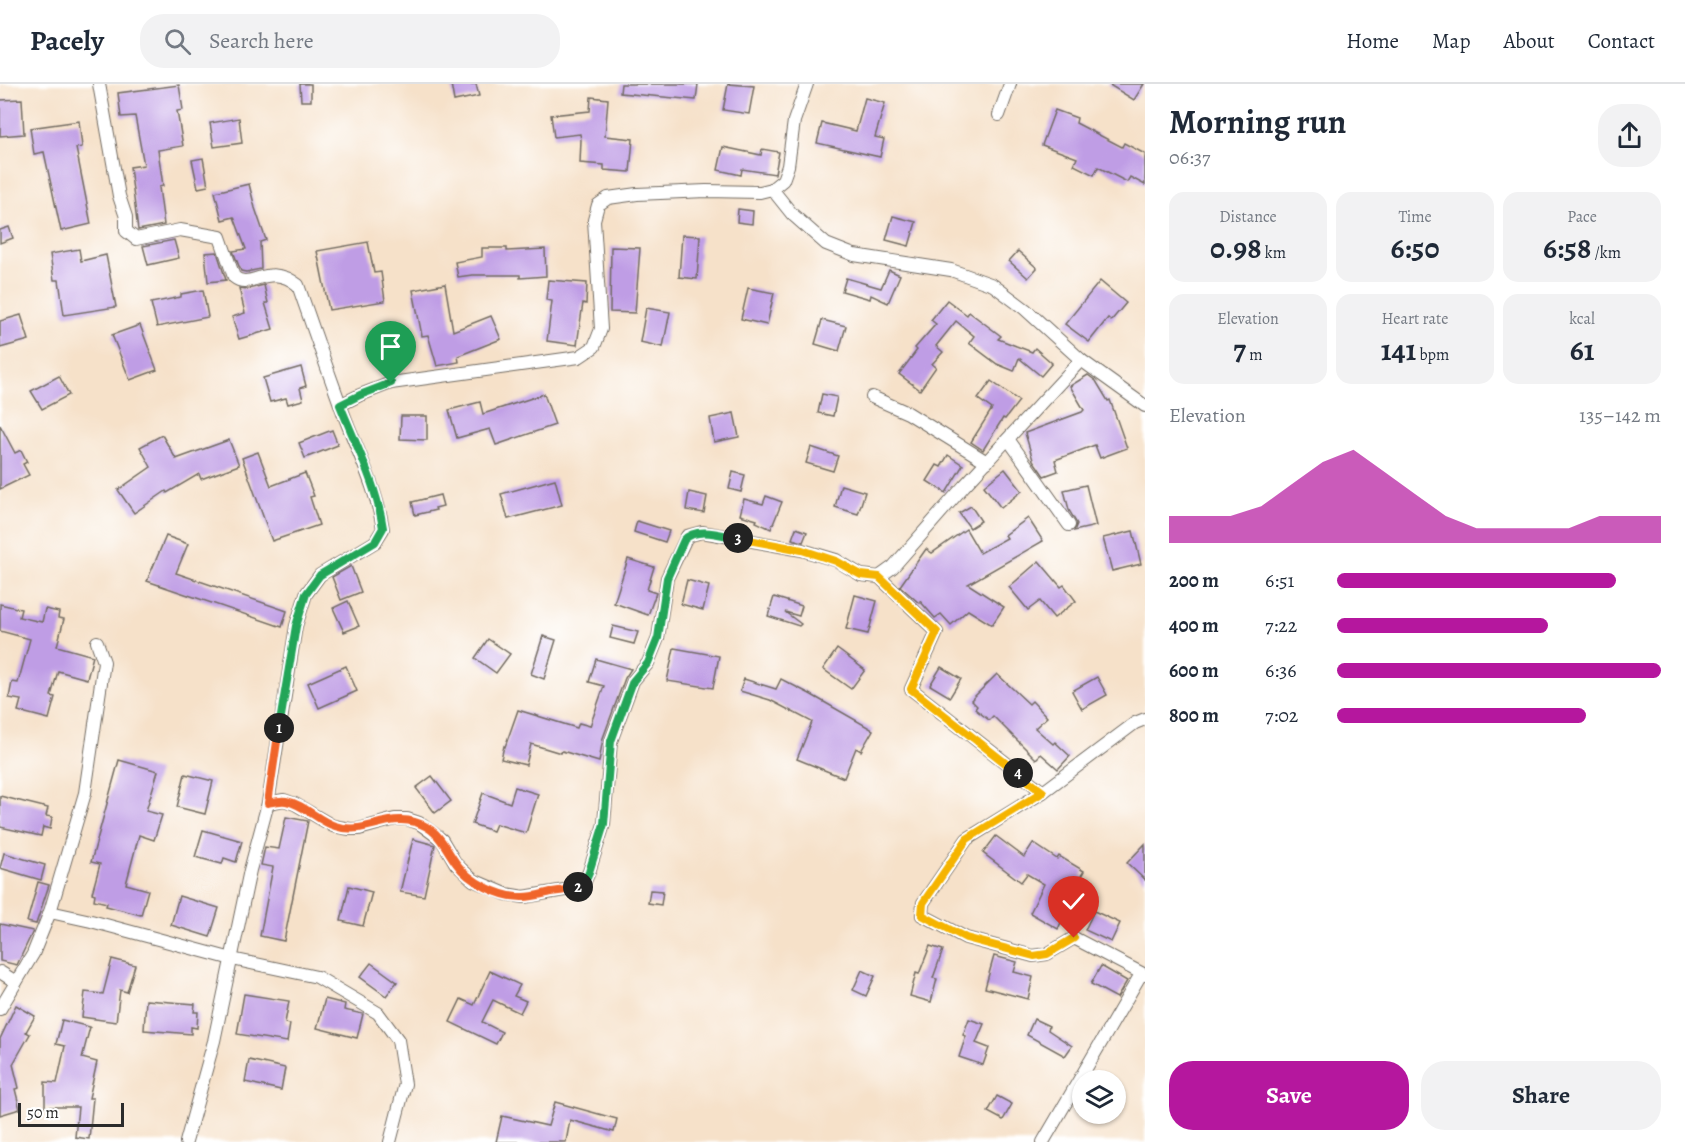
<!DOCTYPE html>
<html lang="en">
<head>
<meta charset="utf-8">
<style>
	:root { --surface:#fff; --page:#f2f2f3; --text:#1f2937; --muted:#747a83; --line:#e0e1e3; --accent:#b5179e }
	body { margin:0; font-family:Alegreya,serif; background:var(--page); color:var(--text); height:100vh; display:flex; flex-direction:column; font-size:22px; white-space:nowrap }
	* { box-sizing:border-box; margin:0 }
	p { font-size:20px; color:var(--muted) }
	.icon { flex:none; width:33px; height:33px; fill:none; stroke:currentColor; stroke-width:2; stroke-linecap:round; stroke-linejoin:round }
	.map { position:relative; flex:1; overflow:hidden }
	.sheet { display:flex; flex-direction:column; background:var(--surface); width:540px }
	.sheet>* { flex:none }
	.buttons { position:absolute; left:1072px; top:986px; display:grid; gap:12px }
	.buttons a { display:grid; place-items:center; width:54px; height:54px; border-radius:50%; background:var(--surface); box-shadow:0 2px 4px #0004; font-size:30px }
	.scale { position:absolute; left:18px; bottom:15px; width:106px; box-sizing:border-box; padding-left:6px; border:3px solid #2b2b2b; border-top:0; font-size:16px; line-height:21px; white-space:nowrap; color:#2b2b2b; -webkit-text-stroke:4px #fff; paint-order:stroke }
	.pin { position:absolute; display:grid; place-items:center; width:51px; height:51px; color:#fff; margin:-62px -26px; border-radius:50% 50% 50% 0; rotate:-45deg; box-shadow:0 0 6px #0007 }
	.pin .icon { rotate:45deg }
	.km { position:absolute; width:30px; height:30px; margin:-15px; border-radius:50%; background:#222; color:#fff; font-size:16px; line-height:30px; text-align:center }
	.round { display:grid; place-items:center; flex:none; width:63px; height:63px; border-radius:24px; background:var(--page) }
	.headline { display:flex; align-items:center; justify-content:space-between; height:102px; padding:0 24px }
	h1 { font-size:33px; font-weight:700; line-height:45px }
	.metrics { display:grid; grid-template-columns:repeat(3,1fr); gap:9px; height:102px; padding:6px 24px }
	.metrics div { display:grid; align-content:center; border-radius:15px; background:var(--page); text-align:center }
	.metrics b { font-size:30px; font-weight:700 }
	.metrics small { font-size:16px; font-weight:400 }
	.metrics p { font-size:16px }
	.chart { height:168px; padding:12px 24px }
	.chart p { display:flex; justify-content:space-between }
	.chart svg { width:100%; height:108px; margin-top:6px; fill:var(--accent); opacity:.7 }
	.button { display:flex; gap:12px; margin-top:auto; padding:12px 24px }
	.button a { flex:1; height:69px; border-radius:24px; background:var(--accent); color:#fff; font-size:24px; font-weight:700; line-height:69px; text-align:center }
	.button a+a { background:var(--page); color:var(--text) }
	ul { padding:0 24px; list-style:none; font-size:20px }
	li { display:grid; grid-template-columns:96px 72px 1fr; align-items:center; height:45px }
	li i { height:15px; border-radius:8px; background:var(--accent) }
	header { display:flex; align-items:center; gap:36px; box-sizing:border-box; height:84px; padding:0 30px; background:var(--surface); border-bottom:2px solid var(--line) }
	header strong { font-size:28px }
	nav { display:flex; gap:33px; margin-inline-start:auto; font-size:21px }
	.search { width:420px; height:54px; background:var(--page); display:flex; align-items:center; gap:15px; box-sizing:border-box; padding:0 21px; border-radius:24px; color:var(--muted); font-size:22px }
	main { display:flex; flex:1; min-height:0 }
	.map>svg:first-child { display:block }
</style>
</head>
<body>
<header>
<strong>Pacely</strong>
<div class="search"><svg class="icon" aria-label="search" viewBox="0 0 24 24"><circle cx="10" cy="10" r="6"/><path d="M15 15l6 6"/></svg>Search here</div>
<nav><a>Home</a><a>Map</a><a>About</a><a>Contact</a></nav>
</header>
<main>
<div class="map">
<svg width="1145" height="1058" viewBox="0 0 1145 1058">
	<rect width="100%" height="100%" fill="#fff"/>
	<filter id="ink" filterUnits="userSpaceOnUse"><feTurbulence type="fractalNoise" baseFrequency=".0167" numOctaves="2"/><feDisplacementMap in="SourceGraphic" scale="12" xChannelSelector="R" yChannelSelector="G"/><feConvolveMatrix kernelMatrix="1 2 1 2 8 2 1 2 1" color-interpolation-filters="sRGB"/></filter>
	<filter id="wash" filterUnits="userSpaceOnUse"><feTurbulence type="fractalNoise" baseFrequency=".008" numOctaves="4" result="noise"/><feDisplacementMap in="SourceGraphic" scale="24" xChannelSelector="R" yChannelSelector="G"/><feGaussianBlur stdDeviation="1.35" result="paint"/><feColorMatrix in="noise" values="0 0 0 0 0 0 0 0 0 0 0 0 0 0 0 0 0 1.4 0 .05"/><feComposite in="paint" operator="in"/></filter>
	<g filter="url(#wash)">
		<rect width="100%" height="100%" fill="#f6e1c9"/>
		<g id="blocks">
			<g fill="#bf9de5">
				<polygon points="300,0 311,0 311,17 301,17"/>
				<polygon points="451,0 476,0 479,12 454,17"/>
				<polygon points="621,0 698,0 696,16 620,9"/>
				<polygon points="728,0 754,2 749,30 723,26"/>
				<polygon points="1108,0 1144,0 1134,16"/>
				<polygon points="179,1 183,26 177,27 183,62 158,66 163,102 159,103 164,141 138,146 130,83 144,81 135,32 121,33 118,9"/>
				<polygon points="591,13 608,15 605,52 633,55 630,88 604,86 604,81 580,79 581,56 580,50 554,53 551,31 590,27"/>
				<polygon points="865,14 885,19 875,53 884,55 880,73 817,59 822,39 856,47"/>
				<polygon points="22,15 24,50 0,52 0,16"/>
				<polygon points="1055,26 1077,34 1076,39 1122,63 1124,59 1145,70 1145,101 1130,93 1127,98 1098,83 1094,91 1074,81 1077,74 1042,61"/>
				<polygon points="239,34 242,59 214,63 210,39"/>
				<polygon points="79,37 82,63 76,64 91,140 61,147 44,68 34,70 30,44"/>
				<polygon points="723,63 761,71 762,65 779,68 775,90 742,85 741,91 718,86"/>
				<polygon points="203,74 208,102 198,104 192,76"/>
				<polygon points="249,100 255,124 266,156 260,158 261,185 246,188 241,187 233,167 246,165 234,133 222,136 215,108"/>
				<polygon points="738,125 753,127 752,140 737,138"/>
				<polygon points="893,132 916,138 909,162 886,156"/>
				<polygon points="9,143 13,154 0,159 0,146"/>
				<polygon points="682,151 700,152 697,195 679,193"/>
				<polygon points="174,156 179,174 148,181 143,162"/>
				<polygon points="368,158 374,189 381,188 385,217 329,226 317,167"/>
				<polygon points="611,163 640,164 635,229 610,228"/>
				<polygon points="482,164 507,164 507,167 545,165 546,192 520,194 520,191 472,191 458,193 455,178 482,173"/>
				<polygon points="79,165 81,177 106,171 116,223 64,231 59,196 54,196 50,170"/>
				<polygon points="1018,167 1037,184 1028,194 1009,177"/>
				<polygon points="217,168 226,196 208,198 205,169"/>
				<polygon points="889,186 900,191 888,219 871,211 870,215 842,207 846,194 881,204"/>
				<polygon points="548,196 587,199 586,220 583,219 577,261 547,257 552,217 546,216"/>
				<polygon points="1100,197 1126,219 1111,237 1108,234 1089,258 1065,240"/>
				<polygon points="445,200 453,247 491,232 501,255 458,272 459,278 437,282 428,251 422,252 413,206"/>
				<polygon points="264,201 268,219 265,219 273,245 239,255 232,233 245,229 239,204 248,205"/>
				<polygon points="748,204 774,209 767,241 741,235"/>
				<polygon points="203,206 208,233 157,243 151,219 181,213 181,210"/>
				<polygon points="947,216 967,231 969,228 1001,252 998,255 1032,268 1035,264 1052,279 1041,292 1019,274 1014,287 997,280 969,259 974,252 956,237 936,262 943,268 932,280 936,283 920,306 899,290 917,266 915,264 936,240 931,236"/>
				<polygon points="646,224 670,228 663,263 640,258"/>
				<polygon points="21,231 29,256 0,264 0,237"/>
				<polygon points="822,236 846,242 839,267 815,260"/>
				<polygon points="140,241 157,286 130,296 112,251"/>
				<polygon points="301,283 306,302 300,304 303,316 288,320 286,314 270,318 263,294"/>
				<polygon points="1088,291 1096,297 1108,317 1110,316 1127,364 1100,374 1095,361 1055,376 1058,387 1044,392 1033,376 1025,349 1082,328 1084,326 1070,302"/>
				<polygon points="59,292 69,311 42,325 31,307"/>
				<polygon points="991,297 1019,317 1005,335 1003,334 983,366 971,358 992,325 978,315"/>
				<polygon points="544,310 555,341 496,361 490,345 457,354 449,326 480,318 483,330"/>
				<polygon points="822,310 837,313 833,332 818,329"/>
				<polygon points="734,329 739,353 714,358 710,334"/>
				<polygon points="401,332 427,332 427,356 400,355"/>
				<polygon points="0,341 15,369 21,366 27,378 23,380 29,391 0,405"/>
				<polygon points="332,346 338,361 305,374 299,359"/>
				<polygon points="162,351 176,375 229,356 239,381 201,395 199,390 167,409 166,407 134,429 118,406 151,383 140,363"/>
				<polygon points="811,363 838,372 833,387 806,379"/>
				<polygon points="258,368 271,402 305,389 314,412 310,413 319,441 272,457 242,374"/>
				<polygon points="948,371 963,381 946,409 927,397 937,381 941,383"/>
				<polygon points="1005,385 1022,407 1001,424 984,402"/>
				<polygon points="733,388 745,391 741,408 729,405"/>
				<polygon points="555,395 562,421 508,435 501,410"/>
				<polygon points="841,401 865,408 858,430 835,423"/>
				<polygon points="1086,401 1096,442 1074,447 1077,440 1069,426 1064,406"/>
				<polygon points="689,408 707,412 704,429 686,426"/>
				<polygon points="440,411 443,422 435,424 436,426 415,431 412,418"/>
				<polygon points="766,412 782,418 771,445 756,438 757,436 740,431 744,415 763,420"/>
				<polygon points="971,422 981,437 970,444 959,429"/>
				<polygon points="1028,434 1043,457 968,500 1004,523 992,541 968,526 951,541 941,530 935,534 920,517 919,519 900,502 926,465 932,469 966,445 980,469 1007,454 1005,451"/>
				<polygon points="637,437 669,447 665,458 634,448"/>
				<polygon points="796,444 807,448 803,458 792,455"/>
				<polygon points="1133,447 1141,480 1112,487 1103,454"/>
				<polygon points="166,452 188,460 176,489 287,527 282,543 147,497"/>
				<polygon points="628,475 654,483 647,506 656,509 648,531 614,519"/>
				<polygon points="1039,477 1061,503 1064,501 1076,517 1054,534 1040,517 1028,526 1009,503"/>
				<polygon points="351,482 361,508 341,516 332,493"/>
				<polygon points="687,496 709,502 703,526 681,520"/>
				<polygon points="855,511 877,517 868,550 846,545"/>
				<polygon points="774,513 802,522 799,532 785,528 801,540 799,542 768,532"/>
				<polygon points="348,517 359,542 344,548 333,524"/>
				<polygon points="0,520 21,525 19,533 42,538 45,525 59,528 58,534 64,535 57,562 93,572 87,595 58,587 51,612 55,613 49,635 18,627 21,616 9,614 12,598 18,599 30,555 0,547"/>
				<polygon points="613,542 638,548 634,560 610,554"/>
				<polygon points="543,552 556,556 544,595 531,590"/>
				<polygon points="488,555 510,570 496,589 475,574"/>
				<polygon points="674,564 719,572 713,604 667,597"/>
				<polygon points="837,565 865,586 851,605 823,585"/>
				<polygon points="596,575 631,585 625,594 603,654 599,678 562,667 561,669 531,660 526,681 501,675 504,662 505,663 518,626 577,644 579,639 590,642 604,602 589,598"/>
				<polygon points="346,582 357,607 319,624 308,599"/>
				<polygon points="941,583 961,595 950,613 930,601"/>
				<polygon points="997,590 1029,620 1032,617 1047,633 1035,644 1053,660 1055,658 1070,672 1058,685 1041,670 1036,675 993,632 989,636 975,625 977,622 971,616"/>
				<polygon points="1097,593 1107,611 1082,625 1072,607"/>
				<polygon points="744,595 776,605 781,595 810,610 873,646 861,667 856,664 844,694 797,675 812,638 770,616 740,607"/>
				<polygon points="119,676 158,687 146,727 162,731 154,756 139,751 126,800 148,806 141,831 106,822 107,819 94,816 95,810 92,809 100,780 91,778"/>
				<polygon points="185,690 213,697 205,730 177,723"/>
				<polygon points="432,692 451,717 435,729 416,704"/>
				<polygon points="515,703 538,710 526,749 496,740 493,747 472,740 483,709 510,719"/>
				<polygon points="0,712 48,724 46,732 52,733 50,745 43,743 41,752 0,743"/>
				<polygon points="286,733 308,737 284,857 260,852 273,783 261,781 265,763 279,765"/>
				<polygon points="203,746 242,757 236,778 224,774 222,780 195,773"/>
				<polygon points="996,752 1024,773 1033,759 1057,775 1059,772 1084,787 1081,792 1086,795 1078,809 1075,808 1058,845 1030,829 1044,800 1027,790 1021,798 983,769"/>
				<polygon points="413,755 435,761 424,812 400,808"/>
				<polygon points="1145,760 1145,796 1127,779"/>
				<polygon points="4,769 45,781 41,796 0,784"/>
				<polygon points="38,798 49,801 36,840 27,838"/>
				<polygon points="349,802 372,808 363,842 341,837"/>
				<polygon points="650,806 663,807 661,821 648,819"/>
				<polygon points="179,812 219,824 210,853 171,841"/>
				<polygon points="1094,827 1120,839 1111,858 1085,846"/>
				<polygon points="0,840 33,847 17,881 0,877"/>
				<polygon points="930,862 943,866 933,894 937,895 931,918 910,912 916,889 919,890"/>
				<polygon points="994,872 1017,878 1014,888 1033,893 1028,915 985,904"/>
				<polygon points="112,875 135,881 127,908 120,906 116,938 82,933 85,908 103,910"/>
				<polygon points="371,879 397,898 386,912 360,893"/>
				<polygon points="1101,882 1127,897 1117,914 1091,900"/>
				<polygon points="862,886 875,892 866,912 853,906"/>
				<polygon points="490,887 520,901 514,912 526,917 520,929 493,916 482,938 502,948 496,960 450,938 461,915 474,921"/>
				<polygon points="244,910 289,917 285,939 290,940 287,958 237,950"/>
				<polygon points="325,915 345,920 344,926 363,930 357,954 317,944"/>
				<polygon points="146,916 195,920 194,928 198,928 197,944 191,943 191,950 144,946"/>
				<polygon points="16,921 35,932 26,948 30,950 13,980 19,1004 15,1005 20,1025 0,1031 0,955"/>
				<polygon points="969,935 984,940 976,959 989,964 983,981 959,973 966,952 963,951"/>
				<polygon points="1034,935 1049,942 1048,946 1072,962 1065,972 1027,951"/>
				<polygon points="62,936 90,943 82,974 97,978 89,1014 93,1014 89,1055 75,1053 78,1023 45,1023 45,998 57,999 65,962 56,960"/>
				<polygon points="249,976 285,984 281,1006 245,998"/>
				<polygon points="997,1012 1012,1020 1003,1036 988,1028"/>
				<polygon points="555,1018 617,1035 614,1048 570,1036 566,1058 496,1058 502,1032 548,1042"/>
			</g>
		</g>
	</g>
	<g filter="url(#ink)">
		<use href="#blocks" fill-opacity="0" stroke="#726b62" stroke-width="1.5"/>
		<g fill="none" stroke-linecap="round" stroke-linejoin="round">
			<defs>
				<g id="street">
					<path d="M99 0 119 112 126 133V147L136 155 180 146 220 153 234 193C251 207 268 177 298 201 313 244 328 288 344 331 358 368 377 406 383 445L375 458 320 491 306 510 296 542 268 719 250 786 214 957 186 1058"/>
					<polyline points="999,31 1010,0"/>
					<polyline points="772,105 792,130 826,160 854,171 951,186 993,201 1025,225 1081,276 1145,322"/>
					<polyline points="872,313 908,329 987,378"/>
					<polyline points="340,321 360,311 391,299 579,273 594,263 601,245 594,136 598,121 608,114 637,110 706,107 760,108 772,105 783,96 788,82 794,37 807,0"/>
					<polyline points="1008,355 1069,441"/>
					<polyline points="879,493 937,548 911,605 1043,708"/>
					<polyline points="1145,635 1135,639 1043,708 967,755 923,819 922,831 966,854 1033,872 1047,870 1074,854 1145,891"/>
					<polyline points="268,719 284,716 295,720 333,742 350,745 359,745 395,735 407,735 419,739 442,756 456,780 473,796 506,810 524,813 576,804 584,799 589,788 604,740 611,657 633,597 648,579 658,554 667,494 687,452 702,448 802,466 836,476 861,491 879,493 893,483 964,402 1081,276"/>
					<polyline points="50,828 91,837 232,875 317,893 378,929 398,956 405,1000 390,1058"/>
					<polyline points="0,888 16,898"/>
					<polyline points="0,925 33,870 50,828 85,709 104,578 97,558"/>
					<polyline points="1043,1058 1141,890"/>
				</g>
			</defs>
			<use href="#street" stroke="#726b62" stroke-width="14"/>
			<use href="#street" stroke="#fff" stroke-width="12"/>
		</g>
	</g>
	<g fill="none" stroke-linecap="round" stroke-linejoin="round" filter="url(#ink)">
		<defs>
			<path id="split-1" d="M279 644 296 542 306 510 320 491 375 458 383 444C377 402 356 361 340 321L360 311 391 299"/>
			<path id="split-2" d="M279 644 268 719C273 718 280 716 286 717 304 720 318 737 335 742 362 752 387 729 415 738 439 745 443 761 456 779 469 798 501 814 524 813 533 813 542 810 551 808 560 807 570 806 578 803"/>
			<path id="split-3" d="M578 803 584 800 589 788 604 740 611 657 633 597 648 579 658 554 667 494 684 456C696 442 722 451 738 454"/>
			<polyline id="split-4" points="738,454 802,466 836,477 861,491 879,493 937,548 911,605 1018,689"/>
			<polyline id="split-5" points="1018,689 1043,708 967,755 923,819 922,831 966,854 1034,872 1047,870 1074,854"/>
		</defs>
		<use href="#split-1" stroke="#fff" stroke-width="12"/>
		<use href="#split-2" stroke="#fff" stroke-width="12"/>
		<use href="#split-3" stroke="#fff" stroke-width="12"/>
		<use href="#split-4" stroke="#fff" stroke-width="12"/>
		<use href="#split-5" stroke="#fff" stroke-width="12"/>
		<use href="#split-1" stroke="#22a559" stroke-width="8"/>
		<use href="#split-2" stroke="#f0652b" stroke-width="8"/>
		<use href="#split-3" stroke="#22a559" stroke-width="8"/>
		<use href="#split-4" stroke="#f5b400" stroke-width="8"/>
		<use href="#split-5" stroke="#f5b400" stroke-width="8"/>
	</g>
</svg>
<div class="buttons">
<a><svg class="icon" aria-label="layers" viewBox="0 0 24 24"><path d="M12 4l9 5-9 5-9-5zM3 14l9 5 9-5"/></svg></a>
</div>
<div class="scale">50 m</div>
<div class="pin" style="left:391px;top:299px;background:#1e9e55"><svg class="icon" aria-label="arrive" viewBox="0 0 24 24"><path d="M6 21V4h12l-3 4 3 4H6"/></svg></div>
<div class="pin" style="left:1074px;top:854px;background:#d93025"><svg class="icon" aria-label="check" viewBox="0 0 24 24"><path d="M5 12l5 5 9-10"/></svg></div>
<b class="km" style="left:279px;top:644px">1</b>
<b class="km" style="left:578px;top:803px">2</b>
<b class="km" style="left:738px;top:454px">3</b>
<b class="km" style="left:1018px;top:689px">4</b>
</div>
<section class="sheet">
<div class="headline"><div><h1>Morning run</h1><p>06:37</p></div><a class="round"><svg class="icon" aria-label="share" viewBox="0 0 24 24"><path d="M12 15V3M7 8l5-5 5 5M5 13v7h14v-7"/></svg></a></div>
<div class="metrics">
<div><p>Distance</p><b>0.98<small> km</small></b></div>
<div><p>Time</p><b>6:50</b></div>
<div><p>Pace</p><b>6:58<small> /km</small></b></div>
</div>
<div class="metrics">
<div><p>Elevation</p><b>7<small> m</small></b></div>
<div><p>Heart rate</p><b>141<small> bpm</small></b></div>
<div><p>kcal</p><b>61</b></div>
</div>
<div class="chart"><p><span>Elevation</span>135–142 m</p>
<svg viewBox="0 0 160 44" preserveAspectRatio="none"><path d="M0 44V33L10 33L20 33L30 29L40 20L50 11L60 6L70 15L80 24L90 33L100 38L110 38L120 38L130 38L140 33L150 33L160 33V44z"/></svg>
</div>
<ul>
<li><b>200 m</b>6:51<i style="width:86%"></i></li>
<li><b>400 m</b>7:22<i style="width:65%"></i></li>
<li><b>600 m</b>6:36<i style="width:100%"></i></li>
<li><b>800 m</b>7:02<i style="width:77%"></i></li>
</ul>
<div class="button"><a>Save</a><a>Share</a></div>
</section>
</main>
</body>
</html>
